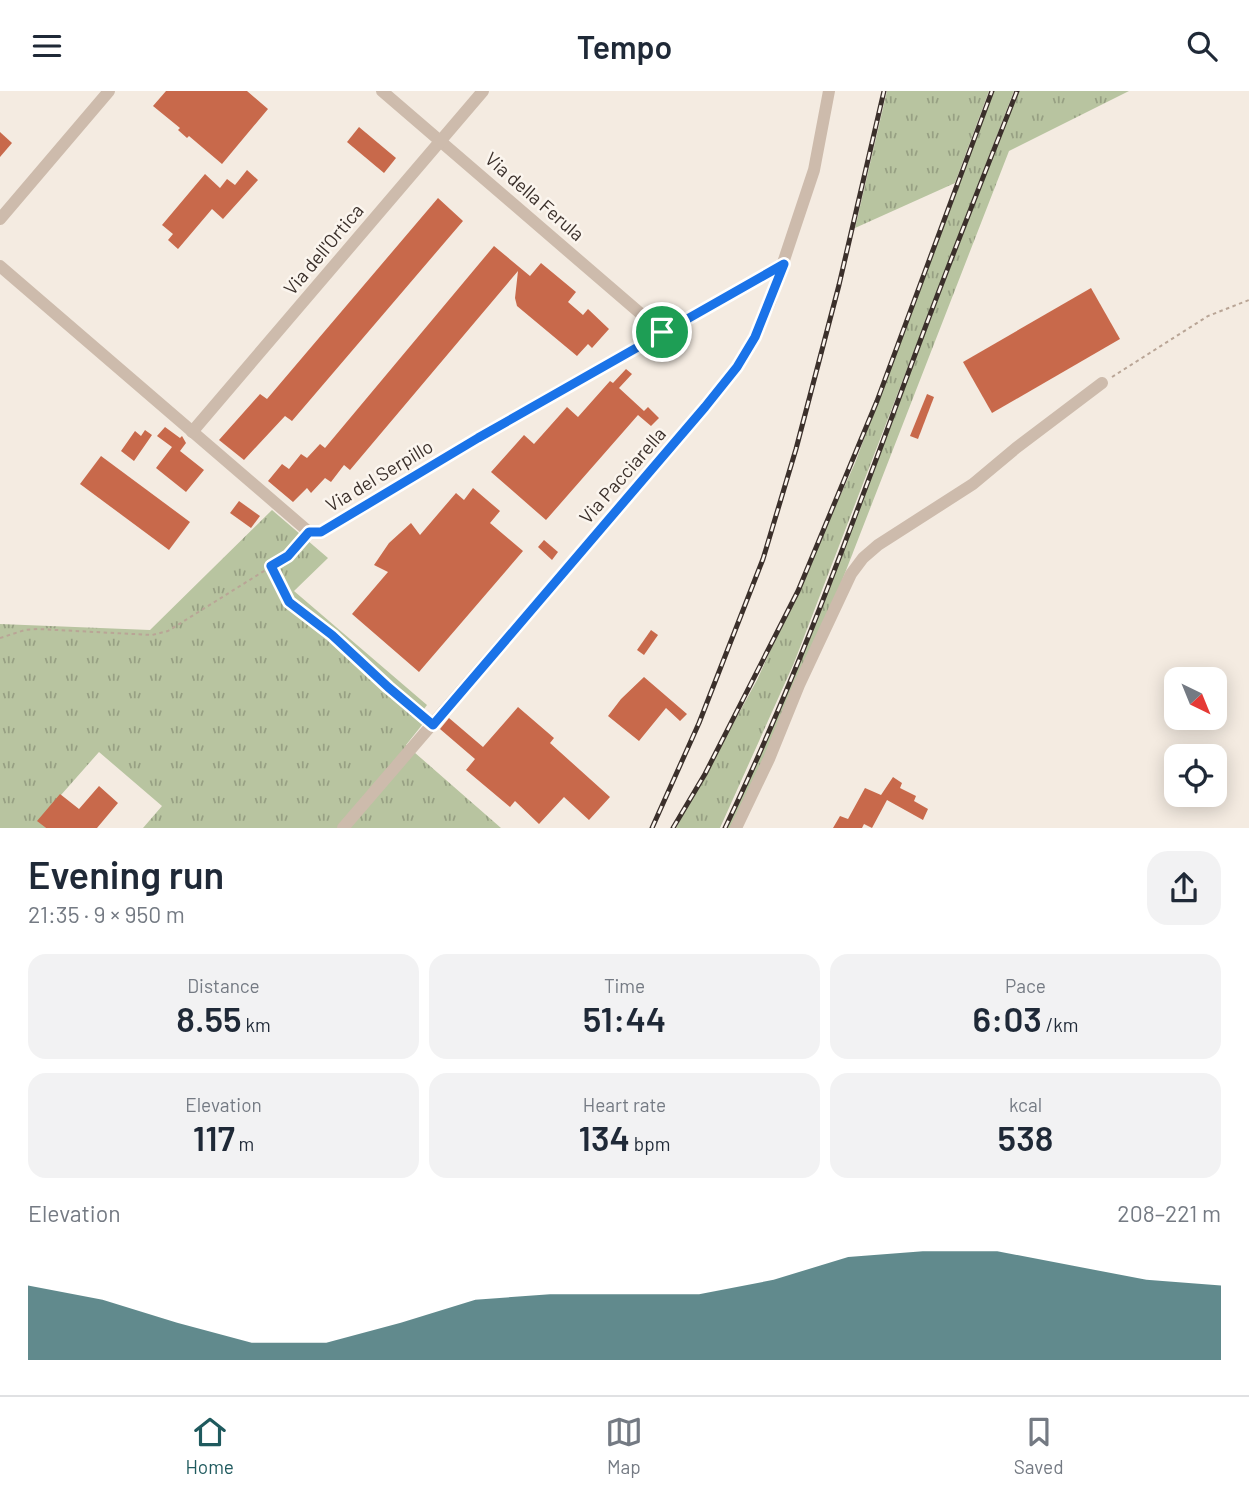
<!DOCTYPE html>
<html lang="en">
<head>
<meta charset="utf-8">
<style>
	:root { --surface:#fff; --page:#f2f2f3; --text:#1f2937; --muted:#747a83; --line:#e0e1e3; --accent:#1f5a5e }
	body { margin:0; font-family:Barlow,sans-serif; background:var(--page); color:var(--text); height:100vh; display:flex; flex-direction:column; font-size:26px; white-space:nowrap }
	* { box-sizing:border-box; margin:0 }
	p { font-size:23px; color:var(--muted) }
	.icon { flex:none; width:38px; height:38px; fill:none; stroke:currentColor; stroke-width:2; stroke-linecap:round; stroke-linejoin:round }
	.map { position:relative; height:737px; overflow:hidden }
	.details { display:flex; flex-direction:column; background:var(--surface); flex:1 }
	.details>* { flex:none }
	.needle { width:46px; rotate:137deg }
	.buttons { position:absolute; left:1164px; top:576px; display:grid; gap:14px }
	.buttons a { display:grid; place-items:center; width:63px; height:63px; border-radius:14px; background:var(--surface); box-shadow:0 4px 18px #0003; font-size:35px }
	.pin { position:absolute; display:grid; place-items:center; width:60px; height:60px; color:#fff; margin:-30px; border:4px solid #fff; border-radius:50%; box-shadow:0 2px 7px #0007 }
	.round { display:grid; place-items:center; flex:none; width:74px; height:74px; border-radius:21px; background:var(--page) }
	.headline { display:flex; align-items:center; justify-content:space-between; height:119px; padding:0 28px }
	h1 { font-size:38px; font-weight:600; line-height:52px }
	.stats { display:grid; grid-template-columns:repeat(3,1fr); gap:10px; height:119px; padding:7px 28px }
	.stats div { display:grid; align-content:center; border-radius:18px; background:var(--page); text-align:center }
	.stats b { font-size:35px; font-weight:600 }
	.stats small { font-size:19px; font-weight:400 }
	.stats p { font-size:19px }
	.chart { height:196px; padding:14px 28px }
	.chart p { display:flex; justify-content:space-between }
	.chart svg { width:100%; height:126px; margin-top:7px; fill:var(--accent); opacity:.7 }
	header { display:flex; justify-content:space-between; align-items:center; height:91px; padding:0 28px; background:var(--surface); font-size:32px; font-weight:600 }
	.tab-bar { display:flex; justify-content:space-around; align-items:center; height:98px; border-top:2px solid var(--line); background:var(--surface); font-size:19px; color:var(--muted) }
	.tab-bar a { display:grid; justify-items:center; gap:4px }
	.tab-bar .active { color:var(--accent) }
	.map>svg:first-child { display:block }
</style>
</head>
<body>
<header><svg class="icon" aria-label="menu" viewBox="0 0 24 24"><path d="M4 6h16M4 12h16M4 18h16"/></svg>Tempo<svg class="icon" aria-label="search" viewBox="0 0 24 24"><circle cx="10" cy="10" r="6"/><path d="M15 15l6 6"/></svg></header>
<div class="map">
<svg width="1249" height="737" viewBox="0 0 1249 737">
	<defs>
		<pattern id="grass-tufts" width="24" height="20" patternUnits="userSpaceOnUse" patternTransform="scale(1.75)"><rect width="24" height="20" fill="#b8c4a0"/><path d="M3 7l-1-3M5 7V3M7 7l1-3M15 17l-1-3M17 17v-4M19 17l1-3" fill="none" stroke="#97a083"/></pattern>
	</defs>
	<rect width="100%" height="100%" fill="#f4ebe1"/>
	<g fill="url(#grass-tufts)">
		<polygon points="887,0 989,0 955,92 855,137"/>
		<polygon points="993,0 1014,0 794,572 720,737 676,737 757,589 855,372"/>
		<polygon points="1018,0 1129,0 1009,60 777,657 741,737 725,737 798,573"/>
		<polygon points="272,419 328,467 294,500 427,614 421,622 426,629 406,654 501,737 143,737 162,715 99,661 38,730 46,737 0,737 0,533 150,539"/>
	</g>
	<g fill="#c8694b">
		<polygon points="166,0 247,0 268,18 222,73 189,45 187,47 178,39 180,37 153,15"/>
		<polygon points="359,36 396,67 384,82 347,51"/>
		<polygon points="0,41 12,52 0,66"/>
		<polygon points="247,79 258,89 223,128 212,118 178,158 168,149 173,143 162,134 205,83 220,97 227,88 235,94"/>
		<polygon points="438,107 463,130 292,330 285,325 244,369 219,349 260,303 267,308"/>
		<polygon points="494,155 530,185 541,172 576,201 568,211 583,224 588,218 609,238 592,257 588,253 577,265 517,215 515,207 518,180 350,379 344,374 331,391 325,387 311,402 307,397 293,411 268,390 282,373 289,378 301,363 307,367 320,353 325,357"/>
		<polygon points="1091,197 1120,248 992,322 963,271"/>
		<polygon points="626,278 632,283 619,297 644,320 648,316 659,327 651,335 638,324 546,429 491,381 524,344 534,353 567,316 578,326 610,290 613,292"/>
		<polygon points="927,303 934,306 918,348 910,345"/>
		<polygon points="165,336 180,347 182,345 186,352 180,360 204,379 186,401 156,377 172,356 157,345"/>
		<polygon points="145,339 152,344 134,370 121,360 135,340 141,345"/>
		<polygon points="101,365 190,431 169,459 80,393"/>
		<polygon points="473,397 500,420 490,432 523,460 419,581 352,523 388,481 374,474 389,452 411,432 420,444 456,402 464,409"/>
		<polygon points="239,410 260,425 251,437 230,422"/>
		<polygon points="544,449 558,461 552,469 538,456"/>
		<polygon points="651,539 658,544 644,564 637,559"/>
		<polygon points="644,586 687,623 680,630 666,617 639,650 608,625 621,608"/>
		<polygon points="518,616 554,647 550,652 610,706 589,729 564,706 539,733 515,710 510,716 466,679 475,668 440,638 449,627 483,656"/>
		<polygon points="893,686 902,692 900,697 916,705 914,710 928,718 923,729 887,709 872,737 864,733 862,737 833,737 840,725 848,728 865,697 881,704"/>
		<polygon points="99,695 118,712 97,737 46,737 37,730 60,703 79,718"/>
	</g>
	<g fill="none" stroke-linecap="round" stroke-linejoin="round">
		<g stroke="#b9a596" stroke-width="2" stroke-dasharray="3.5 3.5" stroke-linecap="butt">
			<polyline points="1112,286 1208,225 1249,209"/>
			<polyline points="271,476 289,511 332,543 424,626"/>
			<polyline points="0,547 25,539 38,538 152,544 168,540 288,465 301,450"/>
		</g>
		<g stroke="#cdbbac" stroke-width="12">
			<polyline points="382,0 662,241"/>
			<polyline points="0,128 109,0"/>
			<polyline points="0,175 309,441 322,441 478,347 784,173"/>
			<polyline points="192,341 483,0"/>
			<polyline points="343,737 705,316 737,276 755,245 770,211 814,79 829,0"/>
			<polyline points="736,737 769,668 799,594 851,483 863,467 878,454 973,393 1016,357 1102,292"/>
		</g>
		<defs>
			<g id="rail">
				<polyline points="652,737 699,632 763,468 796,358 839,194 884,0"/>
				<polyline points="673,737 705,683 798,500 877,310 992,0"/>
				<path d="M725 737C803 575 862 405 925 237 955 157 986 79 1017 0"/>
			</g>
		</defs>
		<use href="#rail" stroke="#3b302b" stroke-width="5"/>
		<use href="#rail" stroke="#fbf5ee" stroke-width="2.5" stroke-dasharray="8" stroke-linecap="butt"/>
	</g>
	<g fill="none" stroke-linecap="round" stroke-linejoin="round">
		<defs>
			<polygon id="route" points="784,173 755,246 737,276 705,316 433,634 388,596 332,544 289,511 271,475 288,465 309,441 321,441 478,347"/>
		</defs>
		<use href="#route" stroke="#fff" stroke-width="14"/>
		<use href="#route" stroke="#1a73e8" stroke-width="9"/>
	</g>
	<g text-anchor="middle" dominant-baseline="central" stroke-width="5" stroke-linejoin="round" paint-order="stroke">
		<g font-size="19" fill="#3b302b" stroke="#fbf5ee">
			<text transform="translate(535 105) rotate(41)">Via della Ferula</text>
			<text transform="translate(323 158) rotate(-50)">Via dell'Ortica</text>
			<text transform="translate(379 384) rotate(-31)">Via del Serpillo</text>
			<text transform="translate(622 384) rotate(-49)">Via Pacciarella</text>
		</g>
	</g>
</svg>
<div class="buttons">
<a><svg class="needle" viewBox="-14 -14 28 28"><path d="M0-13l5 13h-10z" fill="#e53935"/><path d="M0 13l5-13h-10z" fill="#747a83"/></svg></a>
<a><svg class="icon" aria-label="locate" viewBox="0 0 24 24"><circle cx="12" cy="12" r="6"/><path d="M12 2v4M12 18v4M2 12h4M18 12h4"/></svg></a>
</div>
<div class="pin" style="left:662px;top:241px;background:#1e9e55"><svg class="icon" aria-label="arrive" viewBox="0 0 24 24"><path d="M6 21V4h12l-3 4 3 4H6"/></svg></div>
</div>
<section class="details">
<div class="headline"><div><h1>Evening run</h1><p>21:35 · 9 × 950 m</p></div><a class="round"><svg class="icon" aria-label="share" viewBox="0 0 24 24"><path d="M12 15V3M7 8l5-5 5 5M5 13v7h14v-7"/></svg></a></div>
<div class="stats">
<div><p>Distance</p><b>8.55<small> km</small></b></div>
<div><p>Time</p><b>51:44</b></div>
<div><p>Pace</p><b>6:03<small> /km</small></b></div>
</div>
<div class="stats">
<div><p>Elevation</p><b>117<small> m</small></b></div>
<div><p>Heart rate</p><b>134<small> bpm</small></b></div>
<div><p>kcal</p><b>538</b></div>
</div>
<div class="chart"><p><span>Elevation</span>208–221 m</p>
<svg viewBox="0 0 160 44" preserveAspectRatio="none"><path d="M0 44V18L10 23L20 31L30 38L40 38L50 31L60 23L70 21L80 21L90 21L100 16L110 8L120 6L130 6L140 11L150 16L160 18V44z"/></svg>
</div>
</section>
<nav class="tab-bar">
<a class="active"><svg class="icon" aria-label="home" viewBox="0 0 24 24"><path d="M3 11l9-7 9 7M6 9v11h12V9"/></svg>Home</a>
<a><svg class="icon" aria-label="map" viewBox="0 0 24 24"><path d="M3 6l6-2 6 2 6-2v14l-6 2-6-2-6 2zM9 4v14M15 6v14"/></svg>Map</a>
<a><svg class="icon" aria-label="saved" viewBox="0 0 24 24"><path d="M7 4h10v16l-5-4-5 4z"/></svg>Saved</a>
</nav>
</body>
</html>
